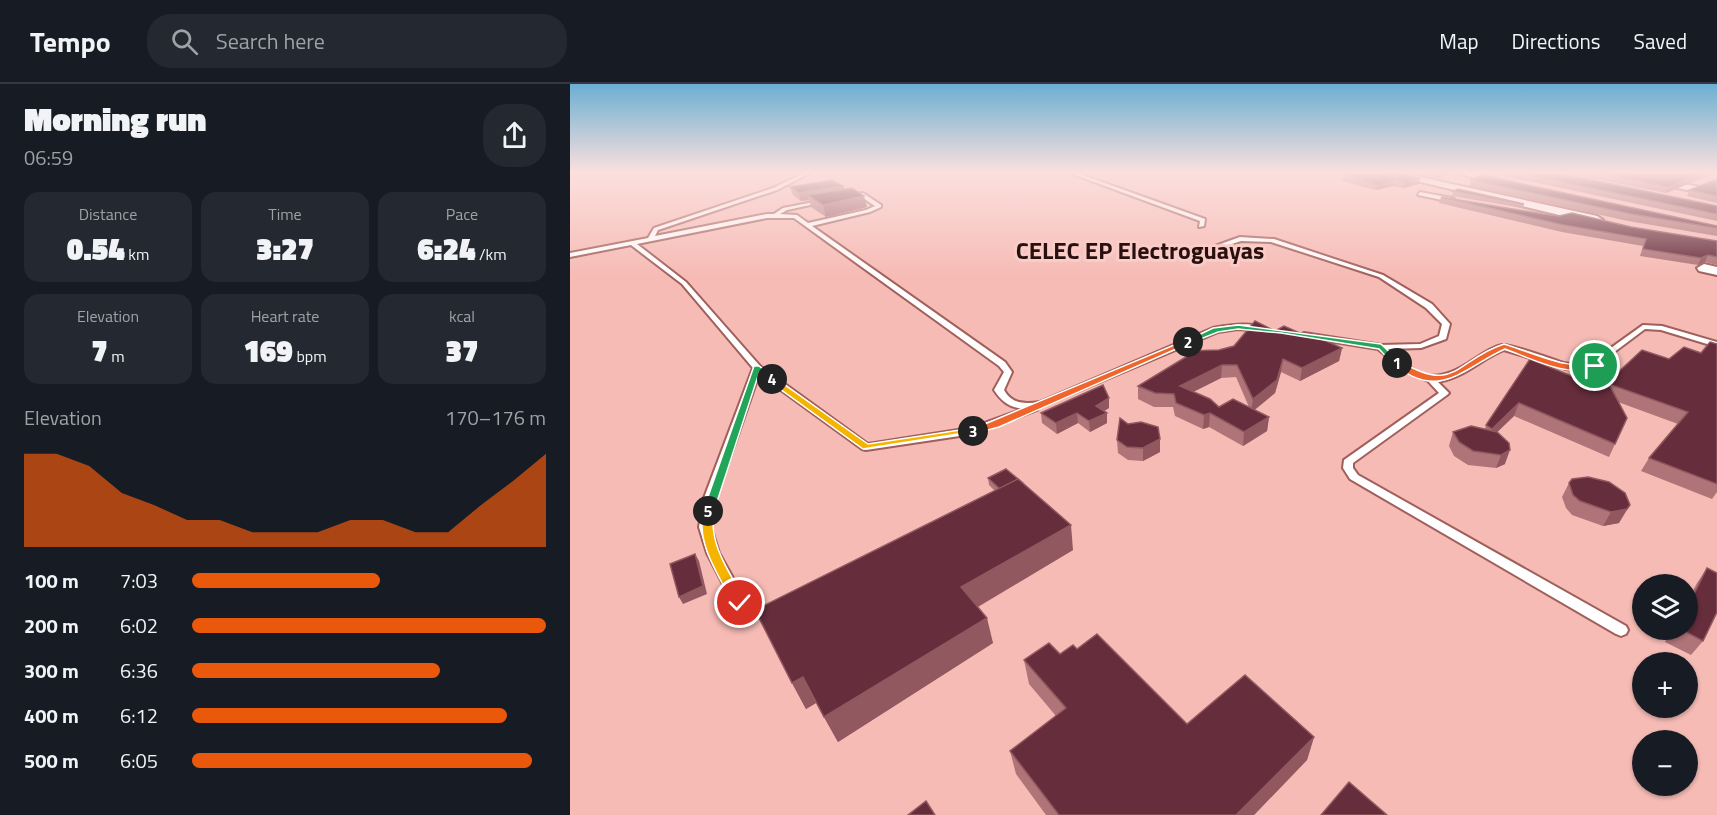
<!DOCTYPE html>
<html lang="en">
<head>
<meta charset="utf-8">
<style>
	:root { --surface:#171b24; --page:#242831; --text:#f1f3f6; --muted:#9ea1a6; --line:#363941; --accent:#ea580c }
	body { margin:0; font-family:"Titillium Web",sans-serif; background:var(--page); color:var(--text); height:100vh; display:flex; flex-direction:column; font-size:22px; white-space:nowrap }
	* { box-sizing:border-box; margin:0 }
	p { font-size:20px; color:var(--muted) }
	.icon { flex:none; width:33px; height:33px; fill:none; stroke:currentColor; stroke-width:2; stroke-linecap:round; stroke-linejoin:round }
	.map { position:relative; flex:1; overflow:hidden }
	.sheet { display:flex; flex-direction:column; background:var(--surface); width:570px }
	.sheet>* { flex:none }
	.buttons { position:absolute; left:1062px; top:490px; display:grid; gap:12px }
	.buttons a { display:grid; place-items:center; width:66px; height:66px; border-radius:50%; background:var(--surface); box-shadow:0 2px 4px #0004; font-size:30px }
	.pin { position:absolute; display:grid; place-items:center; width:51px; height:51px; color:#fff; margin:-26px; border:3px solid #fff; border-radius:50%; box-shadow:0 2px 6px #0007 }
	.km { position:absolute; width:30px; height:30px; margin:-15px; border-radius:50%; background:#222; color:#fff; font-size:16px; line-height:30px; text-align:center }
	.round { display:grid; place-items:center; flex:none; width:63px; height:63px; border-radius:24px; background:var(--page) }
	.head { display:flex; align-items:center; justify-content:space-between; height:102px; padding:0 24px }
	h1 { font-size:33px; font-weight:800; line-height:45px }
	.metrics { display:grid; grid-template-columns:repeat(3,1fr); gap:9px; height:102px; padding:6px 24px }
	.metrics div { display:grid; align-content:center; border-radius:15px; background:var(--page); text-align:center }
	.metrics b { font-size:30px; font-weight:800 }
	.metrics small { font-size:16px; font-weight:400 }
	.metrics p { font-size:16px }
	.chart { height:168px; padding:12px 24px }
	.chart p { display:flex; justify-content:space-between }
	.chart svg { width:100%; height:108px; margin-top:6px; fill:var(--accent); opacity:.7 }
	ul { padding:0 24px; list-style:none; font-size:20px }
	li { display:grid; grid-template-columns:96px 72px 1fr; align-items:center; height:45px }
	li i { height:15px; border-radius:8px; background:var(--accent) }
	header { display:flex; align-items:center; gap:36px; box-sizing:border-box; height:84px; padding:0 30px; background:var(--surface); border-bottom:2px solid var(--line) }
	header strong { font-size:28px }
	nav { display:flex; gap:33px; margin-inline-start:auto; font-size:21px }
	.search { width:420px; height:54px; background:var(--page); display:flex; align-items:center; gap:15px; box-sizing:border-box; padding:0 21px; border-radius:24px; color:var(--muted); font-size:22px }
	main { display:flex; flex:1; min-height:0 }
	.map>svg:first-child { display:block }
</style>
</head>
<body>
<header>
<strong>Tempo</strong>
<div class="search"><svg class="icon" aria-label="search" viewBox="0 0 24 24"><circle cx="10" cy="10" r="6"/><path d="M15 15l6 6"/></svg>Search here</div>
<nav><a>Map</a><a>Directions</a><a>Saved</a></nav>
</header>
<main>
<section class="sheet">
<div class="head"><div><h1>Morning run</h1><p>06:59</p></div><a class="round"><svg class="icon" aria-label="share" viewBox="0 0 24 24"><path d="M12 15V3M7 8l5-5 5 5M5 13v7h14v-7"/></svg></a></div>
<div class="metrics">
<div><p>Distance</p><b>0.54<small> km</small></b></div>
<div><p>Time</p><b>3:27</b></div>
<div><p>Pace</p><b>6:24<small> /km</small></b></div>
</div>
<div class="metrics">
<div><p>Elevation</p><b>7<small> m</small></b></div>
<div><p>Heart rate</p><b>169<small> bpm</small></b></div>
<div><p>kcal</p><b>37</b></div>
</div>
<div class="chart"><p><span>Elevation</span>170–176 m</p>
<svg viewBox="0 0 160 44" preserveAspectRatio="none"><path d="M0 44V6L10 6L20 11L30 22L40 27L50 33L60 33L70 38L80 38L90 38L100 33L110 33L120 38L130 38L140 27L150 17L160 6V44z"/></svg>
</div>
<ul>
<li><b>100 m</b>7:03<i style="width:53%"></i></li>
<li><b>200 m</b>6:02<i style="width:100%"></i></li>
<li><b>300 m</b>6:36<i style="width:70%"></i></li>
<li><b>400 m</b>6:12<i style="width:89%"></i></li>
<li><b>500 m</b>6:05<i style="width:96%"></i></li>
</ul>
</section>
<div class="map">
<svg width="1147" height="731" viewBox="0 0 1147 731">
	<rect width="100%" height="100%" fill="#f6bbb5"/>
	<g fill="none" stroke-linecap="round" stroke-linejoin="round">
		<defs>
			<g id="lane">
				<path d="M234 89H240L207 106 88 146 85 152 197 130H204L213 124 254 116V118L217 126 210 130 227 131 238 139 296 126 305 122 290 112 282 113 279 111 293 109 311 121V123L300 128 242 142 435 278 442 288 434 306C442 320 454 320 470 318L643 244C658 241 682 237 696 245L692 247 668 245 648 248 468 324 467 326 403 350 296 366 292 365 189 290 146 414 141 443 149 469 177 519 175 523 170 524 165 523 137 469 129 443 134 414 183 284 112 200 61 161 0 173V169L78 154 84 144 203 104ZM197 134H224L429 282 434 288 424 306C432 318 439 323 453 325L401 344 298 360 190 282 116 198 67 160Z"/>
				<polygon points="500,89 507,89 635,135 634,142 629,143 630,137"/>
				<polygon points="850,108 882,114 885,116 882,118 848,111"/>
				<path d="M670 153 704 155 813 191 862 220 880 240 876 255 851 264 818 265C849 296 867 301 903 276 912 270 922 263 932 261 941 260 982 275 994 279 1001 281 1010 281 1017 281L1073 241 1092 242 1147 258V263L1091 246 1075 245 1019 287 996 285 934 266C911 275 894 294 868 298L879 309 877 311 783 379V384L788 391 1056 542 1058 546 1056 550 1051 552 1046 550 780 395 773 384 774 376 869 309 858 297 834 287 808 265 734 253 730 251 734 249 811 261 850 260 869 252 872 240 856 224 809 193 701 158 671 157 628 171 623 170Z"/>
			</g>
			<g id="street">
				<polygon points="813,89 832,89 1027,132 1033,136 1027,140"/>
				<polygon points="887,89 907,89 943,99 938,102"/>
				<polygon points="1033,89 1055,89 1147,106 1147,112"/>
				<polygon points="1134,180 1147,183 1147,191 1129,187 1127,184"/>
			</g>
		</defs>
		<use href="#lane" stroke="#a05f5a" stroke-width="4"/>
		<use href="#street" stroke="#a05f5a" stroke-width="4"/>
		<use href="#lane" fill="#fff" fill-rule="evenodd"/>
		<use href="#street" fill="#fff" fill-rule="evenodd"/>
	</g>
	<g fill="#ae7478" fill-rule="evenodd">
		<polygon points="768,89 829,89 849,100 833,104 823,102 806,106 772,97 773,91 774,91"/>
		<polygon points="843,89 884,89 867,94"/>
		<polygon points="921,89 989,89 1147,122 1147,137"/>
		<polygon points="996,89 1147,89 1147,91 1143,90 1096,109"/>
		<polygon points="1147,95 1147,119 1117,112 1119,106"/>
		<polygon points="901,96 1147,142 1147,152 1058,137 900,102"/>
		<polygon points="273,102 274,106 297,123 256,133 241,123 239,116 231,117 223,111 220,103"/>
		<polygon points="883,107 954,120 953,124 882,112"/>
		<polygon points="871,113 973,130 1061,143 1147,157 1147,181 1135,178 1128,181 1070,172 1073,162 992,148 869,119"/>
		<path d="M685 237 705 247 714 242 734 251 738 249 772 264 769 277 730 297 711 288 705 309 684 326 699 333 697 347 673 362 639 343 633 345 605 332 603 323H584L568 315V302L616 273V267L649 266 664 262ZM666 293 679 323 663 315 649 323 640 315 623 308 651 294Z"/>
		<polygon points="1147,260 1147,408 1142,415 1071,387 1079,374 1108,340 1048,318 1045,360 1039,373 944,332 927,348 935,380 926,384 898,381 884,372 879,362 883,348 915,345 916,341 960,275 1031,304 1099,275 1131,269"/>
		<polygon points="539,324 534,327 537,329 537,339 520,348 508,339 487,350 472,339 471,329"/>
		<polygon points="558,340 590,355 590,368 573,377 558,376 548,369 547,356"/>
		<polygon points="1018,393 1049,439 1033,442 1002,431 996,424 992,413 999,399"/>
		<polygon points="418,394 503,466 408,523 423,559 268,658 246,619 236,625 222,599 425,407 419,401"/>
		<polygon points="1137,484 1133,557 1121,571 1095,558 1101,546 1118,546 1118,516 1127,499"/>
		<polygon points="507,565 617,640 744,653 737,676 684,731 476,731 446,690 440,667 486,632 459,600 454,576 490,570"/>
	</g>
	<g fill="#915860">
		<polygon points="868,89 884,89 867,94"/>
		<polygon points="1134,89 1144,89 1096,109 1098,103"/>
		<polygon points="850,94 849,100 833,104 835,99"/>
		<polygon points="825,96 823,102 806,106 808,101"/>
		<polygon points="273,102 275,110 237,111 239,116 231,117 229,109"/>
		<polygon points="294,112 297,123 256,133 253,121"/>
		<polygon points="1138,171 1135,178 1128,181 1131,174"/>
		<polygon points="772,264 769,277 730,297 732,284"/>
		<polygon points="713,275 711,288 705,309 681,329 683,315"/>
		<polygon points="652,281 651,294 609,315 610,302"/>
		<polygon points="539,314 539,324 526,332 526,322"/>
		<polygon points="949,319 944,332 917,358 922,345"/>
		<polygon points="507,329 508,339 487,350 486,339"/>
		<polygon points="537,329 537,339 520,348 519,337"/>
		<polygon points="640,329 639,343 633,345 634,331"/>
		<polygon points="699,333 697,347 673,362 674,348"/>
		<polygon points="590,355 590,368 573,377 573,364"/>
		<polygon points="940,366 935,380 926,384 931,371"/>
		<polygon points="1060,421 1049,439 1033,442 1041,428"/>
		<polygon points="501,441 503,466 397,529 391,503"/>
		<polygon points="125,470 129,477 137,510 113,520 109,513"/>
		<polygon points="417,534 423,559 268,658 254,633"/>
		<polygon points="233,593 246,619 236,625 222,599"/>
		<polygon points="744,653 737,676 684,731 666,731"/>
	</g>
	<g fill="#662d3c" stroke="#915860" stroke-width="1.5">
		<polygon points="781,89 829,89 850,94 835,99 825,96 808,101 773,91"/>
		<polygon points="948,89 989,89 1147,122 1147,130"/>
		<polygon points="1027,89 1134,89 1098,103"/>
		<polygon points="911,91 1147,142 1147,144 1061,130 901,96"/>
		<polygon points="1147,95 1147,112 1119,106"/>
		<polygon points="262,96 273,102 229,109 220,103"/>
		<polygon points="282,104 294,112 253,121 237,111"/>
		<polygon points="888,105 954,120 883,107"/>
		<polygon points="871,113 973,130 989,132 1002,129 1061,143 1147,157 1147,173 1138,171 1131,174 1073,165 1076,155 994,141"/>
		<polygon points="685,237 705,247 714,242 734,251 738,249 772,264 732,284 713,275 707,296 683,315 667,281 652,281 610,302 640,315 649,323 663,315 699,333 674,348 640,329 634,331 606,319 604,310 585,309 568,302 616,273 616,267 649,266 664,262"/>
		<polygon points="1140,258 1147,260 1147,400 1079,374 1118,328 1039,300 1057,334 1045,360 949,319 922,345 916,341 960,275 1031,304 1072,266 1099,275 1114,263 1131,269"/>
		<polygon points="533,301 539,314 526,322 537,329 519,337 507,329 486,339 471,329"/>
		<polygon points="550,334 558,340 571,338 588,343 590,355 573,364 557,363 547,356"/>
		<polygon points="901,342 927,348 939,359 940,366 931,371 903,367 889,358 883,348"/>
		<polygon points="436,385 454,400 448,395 430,405 418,394"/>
		<polygon points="1018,393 1039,398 1055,409 1060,421 1057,425 1041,428 1010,417 1003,411 999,399 1002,395"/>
		<polygon points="448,395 501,441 391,503 417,534 254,633 233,593 222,599 185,526"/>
		<polygon points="125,470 133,502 109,513 100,480"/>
		<polygon points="1137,484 1147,489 1147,528 1133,557 1112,546 1118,546 1118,522"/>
		<polygon points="527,550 617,640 675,591 744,653 666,731 489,731 440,667 496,624 454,576 479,559 490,570 503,561 507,565"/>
		<polygon points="779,698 817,731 751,731"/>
		<polygon points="356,717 365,731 338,731"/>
	</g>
	<linearGradient id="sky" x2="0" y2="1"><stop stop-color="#6cafd2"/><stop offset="0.46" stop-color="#fbe0de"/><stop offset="1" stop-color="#fbe0de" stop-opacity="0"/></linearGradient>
	<rect width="1147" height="192" fill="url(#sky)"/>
	<path fill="#f0652b" stroke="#fff" stroke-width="1.5" d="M934 260C964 269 994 286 1025 279L1029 282C1004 297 960 274 935 265 893 284 868 319 823 279L830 277C886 311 885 276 934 260Z"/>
	<polygon fill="#22a559" stroke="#fff" stroke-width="1.5" points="668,241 811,260 831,279 824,281 809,265 711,249 668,245 648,248 618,260 614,258 643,244"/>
	<polygon fill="#f0652b" stroke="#fff" stroke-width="1.5" points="616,256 622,258 429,343 403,350 398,347"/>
	<polygon fill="#f5b400" stroke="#fff" stroke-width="1.5" points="199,294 205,294 298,360 403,344 407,347 293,365 199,297"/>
	<polygon fill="#22a559" stroke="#fff" stroke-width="1.5" points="184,282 189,282 206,295 199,297 189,289 144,427 134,430 133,427"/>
	<path fill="#f5b400" stroke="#fff" stroke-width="1.5" d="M138 423 144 427C138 461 161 490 176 519L174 523H165C150 493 126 461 133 427Z"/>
	<g text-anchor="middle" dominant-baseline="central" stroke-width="6" stroke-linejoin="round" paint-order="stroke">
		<g font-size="24" font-weight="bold" fill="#29100e" stroke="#f9ccc8">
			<text x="570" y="166">CELEC EP Electroguayas</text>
		</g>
	</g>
</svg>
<div class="buttons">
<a><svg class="icon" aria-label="layers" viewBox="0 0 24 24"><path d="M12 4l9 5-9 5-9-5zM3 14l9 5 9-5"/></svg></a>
<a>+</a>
<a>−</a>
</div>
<div class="pin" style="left:1025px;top:282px;background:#1e9e55"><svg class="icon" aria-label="arrive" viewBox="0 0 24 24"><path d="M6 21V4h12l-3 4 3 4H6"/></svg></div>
<div class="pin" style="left:170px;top:519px;background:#d93025"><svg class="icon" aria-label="check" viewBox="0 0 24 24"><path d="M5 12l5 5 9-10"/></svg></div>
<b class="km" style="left:827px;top:279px">1</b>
<b class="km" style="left:618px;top:258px">2</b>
<b class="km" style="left:403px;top:347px">3</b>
<b class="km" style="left:202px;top:295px">4</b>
<b class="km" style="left:138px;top:427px">5</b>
</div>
</main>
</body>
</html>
